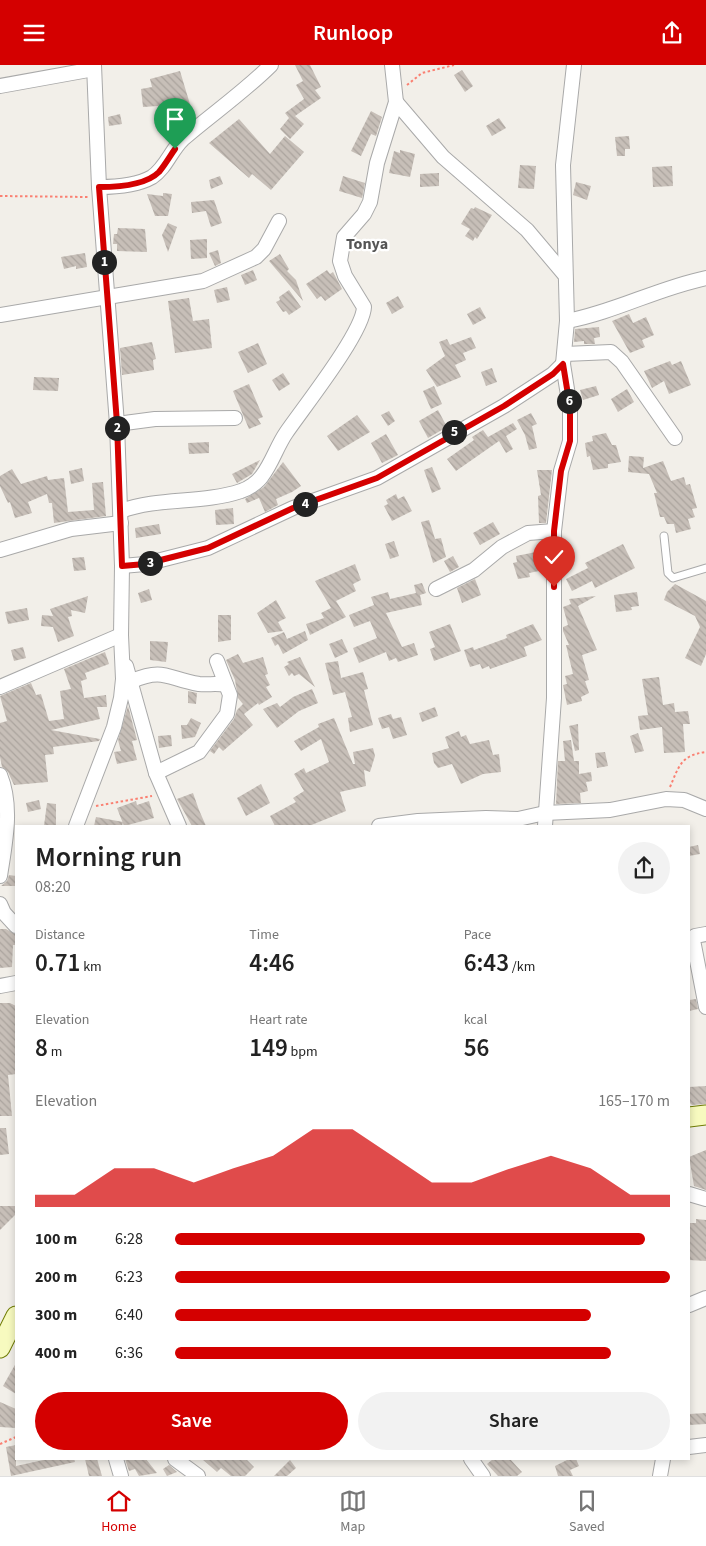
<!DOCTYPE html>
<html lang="en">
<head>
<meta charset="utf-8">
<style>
	:root { --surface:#fff; --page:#f2f2f2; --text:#222; --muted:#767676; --line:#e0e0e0; --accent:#d40000 }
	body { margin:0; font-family:"Source Sans 3",sans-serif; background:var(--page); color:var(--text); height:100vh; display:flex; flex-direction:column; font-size:19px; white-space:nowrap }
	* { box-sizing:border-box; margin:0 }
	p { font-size:16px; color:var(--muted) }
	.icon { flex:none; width:28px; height:28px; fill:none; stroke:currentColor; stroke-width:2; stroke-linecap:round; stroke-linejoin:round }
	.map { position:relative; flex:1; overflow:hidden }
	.details { position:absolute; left:15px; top:760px; width:675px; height:635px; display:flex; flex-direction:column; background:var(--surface); border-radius:0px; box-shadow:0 2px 8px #0003 }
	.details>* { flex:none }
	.pin { position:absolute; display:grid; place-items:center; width:42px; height:42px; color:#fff; margin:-51px -21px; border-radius:50% 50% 50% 0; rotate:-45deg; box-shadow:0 0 5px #0007 }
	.pin .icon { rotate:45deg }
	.km { position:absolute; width:25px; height:25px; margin:-12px; border-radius:50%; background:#222; color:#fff; font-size:14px; line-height:25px; text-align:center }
	.round { display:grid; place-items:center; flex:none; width:52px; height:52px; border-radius:26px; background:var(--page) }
	.summary { display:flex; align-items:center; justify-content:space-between; height:85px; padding:0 20px }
	h1 { font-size:28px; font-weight:600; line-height:38px }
	.figures { display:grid; grid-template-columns:repeat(3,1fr); gap:8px; height:85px; padding:5px 20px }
	.figures div { display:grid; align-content:center }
	.figures b { font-size:25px; font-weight:600 }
	.figures small { font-size:14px; font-weight:400 }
	.figures p { font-size:14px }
	.chart { height:140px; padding:10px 20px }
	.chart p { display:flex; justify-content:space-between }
	.chart svg { width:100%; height:90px; margin-top:5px; fill:var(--accent); opacity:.7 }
	.action { display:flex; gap:10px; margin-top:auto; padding:10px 20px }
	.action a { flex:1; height:58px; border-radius:30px; background:var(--accent); color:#fff; font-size:20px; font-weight:600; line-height:58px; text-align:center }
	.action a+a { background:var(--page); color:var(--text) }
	ul { padding:0 20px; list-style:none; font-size:16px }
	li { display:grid; grid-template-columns:80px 60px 1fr; align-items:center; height:38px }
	li i { height:12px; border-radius:6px; background:var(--accent) }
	header { display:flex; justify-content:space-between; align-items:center; height:65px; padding:0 20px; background:var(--accent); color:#fff; font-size:22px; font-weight:600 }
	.tab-bar { display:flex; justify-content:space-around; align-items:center; height:70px; border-top:1px solid var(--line); background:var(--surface); font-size:14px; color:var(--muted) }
	.tab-bar a { display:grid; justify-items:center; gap:2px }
	.tab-bar .on { color:var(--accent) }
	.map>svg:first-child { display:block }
</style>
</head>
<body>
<header><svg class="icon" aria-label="menu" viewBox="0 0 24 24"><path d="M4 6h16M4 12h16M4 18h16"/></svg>Runloop<svg class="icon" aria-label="share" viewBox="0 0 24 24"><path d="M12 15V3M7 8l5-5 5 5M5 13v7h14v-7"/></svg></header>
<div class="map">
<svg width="706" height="1411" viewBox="0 0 706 1411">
	<defs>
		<pattern id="building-back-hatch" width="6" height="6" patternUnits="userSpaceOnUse" patternTransform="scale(1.25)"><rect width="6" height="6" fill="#c7bfb8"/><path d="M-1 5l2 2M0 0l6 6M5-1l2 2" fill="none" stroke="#aba49e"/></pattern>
	</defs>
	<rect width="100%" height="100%" fill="#f2efe9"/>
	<g fill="url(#building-back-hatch)">
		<polygon points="295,0 310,0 321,22 315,25 321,33 295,51 304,59 290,74 280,64 289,53 285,48 304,34 296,20 303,16"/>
		<polygon points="462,5 473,21 465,27 454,10"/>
		<polygon points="180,6 192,46 161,54 158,41 143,42 141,24 152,22 150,14"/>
		<polygon points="371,46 382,52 376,71 371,69 361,91 351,86"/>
		<polygon points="120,49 122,59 109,61 108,52"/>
		<polygon points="499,53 506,63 492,71 486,61"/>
		<polygon points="239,54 270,89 285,71 304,87 271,125 252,109 249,113 209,78"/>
		<polygon points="629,71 630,84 625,84 625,91 617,91 615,72"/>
		<polygon points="400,85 415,89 410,112 389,108 394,86 400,88"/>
		<polygon points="520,100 536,101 534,124 518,123"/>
		<polygon points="672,101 673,121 653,122 652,102"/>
		<polygon points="439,108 439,121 420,122 420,109"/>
		<polygon points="220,111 223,119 211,124 209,115"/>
		<polygon points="343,111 365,118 362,133 339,126"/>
		<polygon points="576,117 591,121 587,135 573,130"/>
		<polygon points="163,128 172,129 168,151 155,151 147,129 163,131"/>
		<polygon points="214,135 222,158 211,162 206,146 192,148 191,137"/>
		<polygon points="475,142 492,150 477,174 475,172 473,176 465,171 470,164 461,159 471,143 474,144"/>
		<polygon points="168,158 177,162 168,187 162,170"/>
		<polygon points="118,163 145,164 147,187 117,186 117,179 113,179 114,169 117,169"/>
		<polygon points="207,174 207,193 191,194 190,175"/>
		<polygon points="218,185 221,198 215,201 209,188"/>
		<polygon points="85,188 87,202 76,204 76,201 64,204 61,192"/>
		<polygon points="280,189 289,204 287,206 296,215 303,236 269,196"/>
		<polygon points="253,205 257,215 245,220 241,210"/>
		<polygon points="327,205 330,209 333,207 342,224 325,236 321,231 317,234 306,219"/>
		<polygon points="227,222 230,235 217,238 214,225"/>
		<polygon points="289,225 301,242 289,250 286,246 283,247 276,237 280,235 279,232"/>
		<polygon points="398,231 404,242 392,249 386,238"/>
		<polygon points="189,233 193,256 209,254 212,283 175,288 168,236"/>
		<polygon points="480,242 486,253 473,260 467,249"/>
		<polygon points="629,249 633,258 646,252 654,270 642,275 645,282 630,288 612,256"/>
		<polygon points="599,262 600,272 594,273 595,279 584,279 584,276 574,277 575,264"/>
		<polygon points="471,272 476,283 463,288 466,295 455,300 461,312 437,322 426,305 445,291 439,277 447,274 450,280"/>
		<polygon points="152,277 156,294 153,295 154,305 122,310 120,283"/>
		<polygon points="258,278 267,299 248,308 238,287"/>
		<polygon points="670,296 672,300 681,296 691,320 669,329 664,316 652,323 644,306"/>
		<polygon points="492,303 497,317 486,321 481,307"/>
		<polygon points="283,308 290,319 279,326 272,315"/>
		<polygon points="34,312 59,313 58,326 33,325"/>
		<polygon points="249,319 263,352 258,354 261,359 249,364 233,326"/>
		<polygon points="434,321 442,339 431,344 423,326"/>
		<polygon points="596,321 599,330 583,335 580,325"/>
		<polygon points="627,324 634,337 618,347 611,334"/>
		<polygon points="438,345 447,362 428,373 419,356"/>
		<polygon points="389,346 395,356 388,361 381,350"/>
		<polygon points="531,348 537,359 532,361 537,383 529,385 525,370 517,355"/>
		<polygon points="357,350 370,367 338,386 327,371"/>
		<polygon points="513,358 517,364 506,371 513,384 506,388 499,376 456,406 447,394 474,375 472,372 483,365 488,372"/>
		<polygon points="606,368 612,380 616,380 621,397 608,399 608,403 593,405 590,391 587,392 585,378 593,376 592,371"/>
		<polygon points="386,369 398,390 382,398 371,378"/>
		<polygon points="209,377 209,388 189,389 188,378"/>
		<polygon points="629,391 644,392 643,403 663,396 671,416 684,412 686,420 690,419 697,443 692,444 695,452 688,454 691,464 676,468 674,459 667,459 664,452 660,452 654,428 657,428 649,409 628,407"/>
		<polygon points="260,395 252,409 237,418 232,409"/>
		<polygon points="283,397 301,421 292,427 276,434 278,440 265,447 259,433 247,438 245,434 264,422"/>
		<polygon points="432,402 441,424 432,428 424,405"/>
		<polygon points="82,403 84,416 71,419 69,406"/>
		<polygon points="12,404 21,419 47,411 48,415 64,413 68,447 94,445 92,418 103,417 106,451 54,458 52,438 49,438 47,429 28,437 32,448 15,453 10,437 8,438 0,421 0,411"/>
		<polygon points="537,405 552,405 546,458 539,458 538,431 541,430"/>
		<polygon points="396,429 398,434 404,431 412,446 392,456 384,441 388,439 386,435"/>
		<polygon points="233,443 234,459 216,460 215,445"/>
		<polygon points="429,455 435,474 441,473 446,492 433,498 421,457"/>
		<polygon points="493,457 500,469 480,480 473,468"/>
		<polygon points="159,459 161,469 136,473 135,463"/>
		<polygon points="394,476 399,491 390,494 385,479"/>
		<polygon points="623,479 635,503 595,523 592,516 572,526 566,514 588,503 585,498"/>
		<polygon points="536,487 539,506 529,508 530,512 518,514 513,498 517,497 516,491"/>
		<polygon points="453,491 459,502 450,507 444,496"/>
		<polygon points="84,492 86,505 74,506 72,493"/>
		<polygon points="355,499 361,515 353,519 356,526 336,536 346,552 310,570 306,559 324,553 321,548 331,543 315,516"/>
		<polygon points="475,514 481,530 462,538 457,523"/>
		<polygon points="422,518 426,528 420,530 422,540 386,548 402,582 414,578 418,590 398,597 396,593 389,596 386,587 359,598 353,583 377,573 370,556 354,562 349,550 374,540 371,532 388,527 390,534 416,528 414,520"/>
		<polygon points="675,519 706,536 706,589 701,601 685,593 700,562 695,551 664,535 667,527"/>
		<polygon points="149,524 152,535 141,538 138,528"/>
		<polygon points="637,527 639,541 631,542 632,545 616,547 614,530"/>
		<polygon points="88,531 85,548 71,545 72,551 68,552 74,571 58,577 53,562 41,561 42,550 53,551 50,544"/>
		<polygon points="596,531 578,541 597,585 582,590 589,615 585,616 589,628 581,632 582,636 567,640 563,620 567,619 565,611 573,609 566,580 569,580 563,566 563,562 568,560 563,542 571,539 569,534"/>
		<polygon points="276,535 286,553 278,557 283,566 268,568 257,548"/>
		<polygon points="27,543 29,555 8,559 5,547"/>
		<polygon points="218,550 231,550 231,575 218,577"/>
		<polygon points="450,559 461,586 434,596 430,584 435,582 429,567"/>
		<polygon points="533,559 542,575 524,582 527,591 490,604 489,601 482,604 480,599 470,602 464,585 473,582 474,585 507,573 506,570"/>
		<polygon points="305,566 308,575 283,589 278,579 275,581 271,573 284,567 287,574"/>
		<polygon points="342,574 348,587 335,593 329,579"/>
		<polygon points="150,576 168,577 166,597 150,595"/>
		<polygon points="23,582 26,593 14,596 11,585"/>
		<polygon points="105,587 109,599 85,608 87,614 81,616 84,633 106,630 107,642 97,642 100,654 51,665 100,674 99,676 53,682 54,689 45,690 48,717 14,720 8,707 2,702 0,692 0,658 7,656 0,631 31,618 36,630 41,629 49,656 64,654 60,626 71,624 64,604"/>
		<polygon points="238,589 243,598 263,592 268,609 265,610 270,620 266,622 272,632 259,640 258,638 244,649 253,660 223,686 219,682 214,689 210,686 234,654 237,645 243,639 238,633 235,615 226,595"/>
		<polygon points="300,592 315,622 299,609 294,611 292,608 289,611 284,602 289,599 287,597"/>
		<polygon points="338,596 341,613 363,607 368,624 364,625 373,660 350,667 348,653 352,652 345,627 333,630 325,598"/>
		<polygon points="659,612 663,640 674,638 675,647 688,646 690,659 683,659 685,687 664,688 662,662 640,665 638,651 648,650 642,614"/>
		<polygon points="312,624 318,638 299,646 277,663 263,644 277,638 280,642 293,632"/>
		<polygon points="188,626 197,628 196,639 188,638"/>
		<polygon points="128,641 137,675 132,676 137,695 117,699 114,687 121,686 118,675"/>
		<polygon points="435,642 438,651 422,657 419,648"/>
		<polygon points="391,649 393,654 401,652 407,670 393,674 389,662 382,664 378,653"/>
		<polygon points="191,653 201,658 195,672 182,674 181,660 187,660"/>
		<polygon points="334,653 353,699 355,699 353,687 373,683 375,691 370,707 364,705 366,721 340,727 346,746 309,761 275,761 270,751 296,737 293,733 304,726 294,709 304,703 306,708 329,697 321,674 301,686 294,676 319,662 318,659"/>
		<polygon points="578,659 579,685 575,686 569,661"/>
		<polygon points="459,666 461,672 466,670 470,679 489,675 493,690 499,689 501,707 483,709 461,719 452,699 438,703 434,698 432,688 449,683 445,672"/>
		<polygon points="638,668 644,686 635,688 630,671"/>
		<polygon points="171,670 172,681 159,683 158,671"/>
		<polygon points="571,675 574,696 579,696 579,709 591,707 592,716 586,717 588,726 580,728 581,738 556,739 558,696 565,696 563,676"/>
		<polygon points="605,687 608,701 597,703 595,688"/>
		<polygon points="261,719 270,738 246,751 237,733"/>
		<polygon points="193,728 199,745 206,761 192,761 177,734"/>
		<polygon points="39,735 41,744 28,747 26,738"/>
		<polygon points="136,736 137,740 149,736 154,753 124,761 117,743"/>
		<polygon points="47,738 56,739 56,761 44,761"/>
		<polygon points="96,752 123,757 122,761 94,761"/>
		<polygon points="698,780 700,789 689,791 689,782"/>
		<polygon points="9,810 16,811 16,821 1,821 7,816"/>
		<polygon points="0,864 6,864 15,869 16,880 13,880 12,902 0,903"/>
		<polygon points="696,934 698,944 689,946 689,935"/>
		<polygon points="0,938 10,938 16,941 16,1009 8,1010 12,1051 0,1051"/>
		<polygon points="706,1021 706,1039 692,1040 689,1037 689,1022"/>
		<polygon points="0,1063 6,1063 9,1089 0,1090"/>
		<polygon points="706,1085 706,1125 694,1121 689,1092"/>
		<polygon points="0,1141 16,1141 16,1149 0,1165"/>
		<polygon points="696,1154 706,1155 706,1196 689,1195 689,1158 696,1158"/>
		<polygon points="16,1298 16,1329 3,1321"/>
		<polygon points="0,1337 16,1344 16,1363 0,1362"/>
		<polygon points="706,1348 706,1359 689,1360 689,1349"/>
		<polygon points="16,1380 16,1401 48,1394 74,1394 75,1397 11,1411 6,1382"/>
		<polygon points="85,1394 97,1394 102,1411 89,1411"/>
		<polygon points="125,1394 146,1394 157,1408 139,1411 135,1404 129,1406"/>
		<polygon points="202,1394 246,1394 254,1402 245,1411 231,1411 221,1403 217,1407"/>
		<polygon points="493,1394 510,1394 522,1407 517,1411 498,1411 487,1399"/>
		<polygon points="569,1394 576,1394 579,1401 570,1405 573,1411 558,1411 555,1401"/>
		<polygon points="290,1395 296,1403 287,1411 274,1411"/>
		<polygon points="169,1400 177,1407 167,1411 163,1404"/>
	</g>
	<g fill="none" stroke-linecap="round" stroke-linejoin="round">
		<defs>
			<polyline id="lane" points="664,471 668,508 673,513 706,503"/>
			<g id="street">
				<polyline points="0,21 94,4"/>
				<polyline points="396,37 443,92 527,165 565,210"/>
				<path d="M99 122C115 122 138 120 152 112 166 103 171 85 183 74 212 49 244 27 271 0"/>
				<polyline points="0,250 203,216 256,192 264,184 279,156"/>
				<path d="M567 256C615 247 658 223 706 213"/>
				<polyline points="565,289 611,287 622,297 675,373"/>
				<polyline points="117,359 155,354 235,353"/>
				<path d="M121 446C159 432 202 439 241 426 248 424 258 417 262 411 272 398 277 381 286 368 303 343 363 268 364 242L345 211 340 196 344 172 364 149 370 137 377 98 396 37 392 0"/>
				<polyline points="0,485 71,464 121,458"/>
				<polyline points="122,501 145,499 208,483 293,443 377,413 504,341 553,309 563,299"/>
				<polyline points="436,524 474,505 502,482 528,468 554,466"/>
				<polyline points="126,601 156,708 179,761"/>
				<path d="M132 616C164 602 168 614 199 619 208 620 217 618 226 620"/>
				<polyline points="0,622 121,570"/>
				<polyline points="156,708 199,687 227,649 230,630 217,596"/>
				<path d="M0 710C13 742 5 778 0 811"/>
				<polyline points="76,761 114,662 121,633 123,614 121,570 122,501 117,359 99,122 94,0"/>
				<polyline points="379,761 418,756 486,753 518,754 545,748 610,745 666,734 684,735 706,744"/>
				<polyline points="545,761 554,633 554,466 561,406 570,376 570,343 563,299 567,256 563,100 574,0"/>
				<polyline points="0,839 4,848 16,861"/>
				<polyline points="706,869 695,871 693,875 706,942"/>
				<polyline points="0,921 16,918"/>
				<polyline points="689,1129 706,1134"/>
				<polyline points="689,1240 706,1233"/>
				<polyline points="689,1382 706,1380"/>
				<polyline points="116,1394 121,1411"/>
				<polyline points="175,1394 198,1411"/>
				<polyline points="471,1394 483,1411"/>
				<polyline points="660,1411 663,1394"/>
			</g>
			<g id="secondary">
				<polyline points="689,1052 706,1050"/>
				<polyline points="0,1283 16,1251"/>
			</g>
		</defs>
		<use href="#lane" stroke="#a9a9a9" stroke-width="9"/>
		<use href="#street" stroke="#a9a9a9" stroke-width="16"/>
		<use href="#secondary" stroke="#707d05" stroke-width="21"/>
		<g stroke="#fa8072" stroke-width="2" stroke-dasharray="2.5 2.5" stroke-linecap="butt">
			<polyline points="407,20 422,8 454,0"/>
			<polyline points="0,131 88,132"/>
			<path d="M670 722C679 701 681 690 706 687"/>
			<polyline points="96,741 152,731"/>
			<polyline points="0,1379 16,1372"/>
		</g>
		<use href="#lane" stroke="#fff" stroke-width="7"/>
		<use href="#street" stroke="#fff" stroke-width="14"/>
		<use href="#secondary" stroke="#f7fabf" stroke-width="19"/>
	</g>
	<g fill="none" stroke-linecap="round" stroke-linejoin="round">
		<defs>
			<path id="route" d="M175 84C170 91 165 100 159 107 146 120 117 122 99 122L117 358 122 501 145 499 208 483 293 443 377 413 504 341 553 309 563 299 570 342V376L561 406 554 466V522"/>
		</defs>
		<use href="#route" stroke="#fff" stroke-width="10"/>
		<use href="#route" stroke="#d40000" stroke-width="6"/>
	</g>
	<g text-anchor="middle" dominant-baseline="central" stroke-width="4.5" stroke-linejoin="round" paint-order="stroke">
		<g font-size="16" font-weight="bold" fill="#555" stroke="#fff">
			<text x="367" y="179">Tonya</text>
		</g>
	</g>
</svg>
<div class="pin" style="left:175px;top:84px;background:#1e9e55"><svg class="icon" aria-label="arrive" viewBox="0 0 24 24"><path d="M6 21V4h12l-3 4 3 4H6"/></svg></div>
<div class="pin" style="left:554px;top:522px;background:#d93025"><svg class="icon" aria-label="check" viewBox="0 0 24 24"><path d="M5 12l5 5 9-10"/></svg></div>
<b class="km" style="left:104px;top:197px">1</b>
<b class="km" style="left:117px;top:363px">2</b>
<b class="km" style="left:150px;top:498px">3</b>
<b class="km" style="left:305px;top:439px">4</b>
<b class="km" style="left:454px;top:367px">5</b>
<b class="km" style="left:569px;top:336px">6</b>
<section class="details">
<div class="summary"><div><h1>Morning run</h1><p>08:20</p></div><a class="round"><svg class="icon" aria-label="share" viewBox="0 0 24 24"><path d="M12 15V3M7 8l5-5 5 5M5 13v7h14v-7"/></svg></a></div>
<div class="figures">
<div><p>Distance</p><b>0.71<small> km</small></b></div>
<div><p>Time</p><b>4:46</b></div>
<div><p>Pace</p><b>6:43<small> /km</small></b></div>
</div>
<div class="figures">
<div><p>Elevation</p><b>8<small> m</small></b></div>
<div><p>Heart rate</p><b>149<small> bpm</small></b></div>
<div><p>kcal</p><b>56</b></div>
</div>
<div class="chart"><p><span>Elevation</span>165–170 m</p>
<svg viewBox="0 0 160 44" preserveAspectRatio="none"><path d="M0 44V38L10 38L20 25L30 25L40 32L50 25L60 19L70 6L80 6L90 19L100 32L110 32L120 25L130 19L140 25L150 38L160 38V44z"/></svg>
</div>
<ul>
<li><b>100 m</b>6:28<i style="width:95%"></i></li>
<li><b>200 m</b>6:23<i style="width:100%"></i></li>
<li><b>300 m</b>6:40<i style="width:84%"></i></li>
<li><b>400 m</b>6:36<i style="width:88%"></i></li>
</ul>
<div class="action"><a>Save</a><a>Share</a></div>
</section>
</div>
<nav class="tab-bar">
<a class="on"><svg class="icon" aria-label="home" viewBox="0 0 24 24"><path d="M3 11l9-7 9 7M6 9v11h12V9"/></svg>Home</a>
<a><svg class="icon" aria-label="map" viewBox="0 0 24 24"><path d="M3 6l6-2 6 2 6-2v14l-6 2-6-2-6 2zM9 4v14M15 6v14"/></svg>Map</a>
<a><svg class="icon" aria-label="saved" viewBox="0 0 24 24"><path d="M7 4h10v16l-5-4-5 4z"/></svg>Saved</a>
</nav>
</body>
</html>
